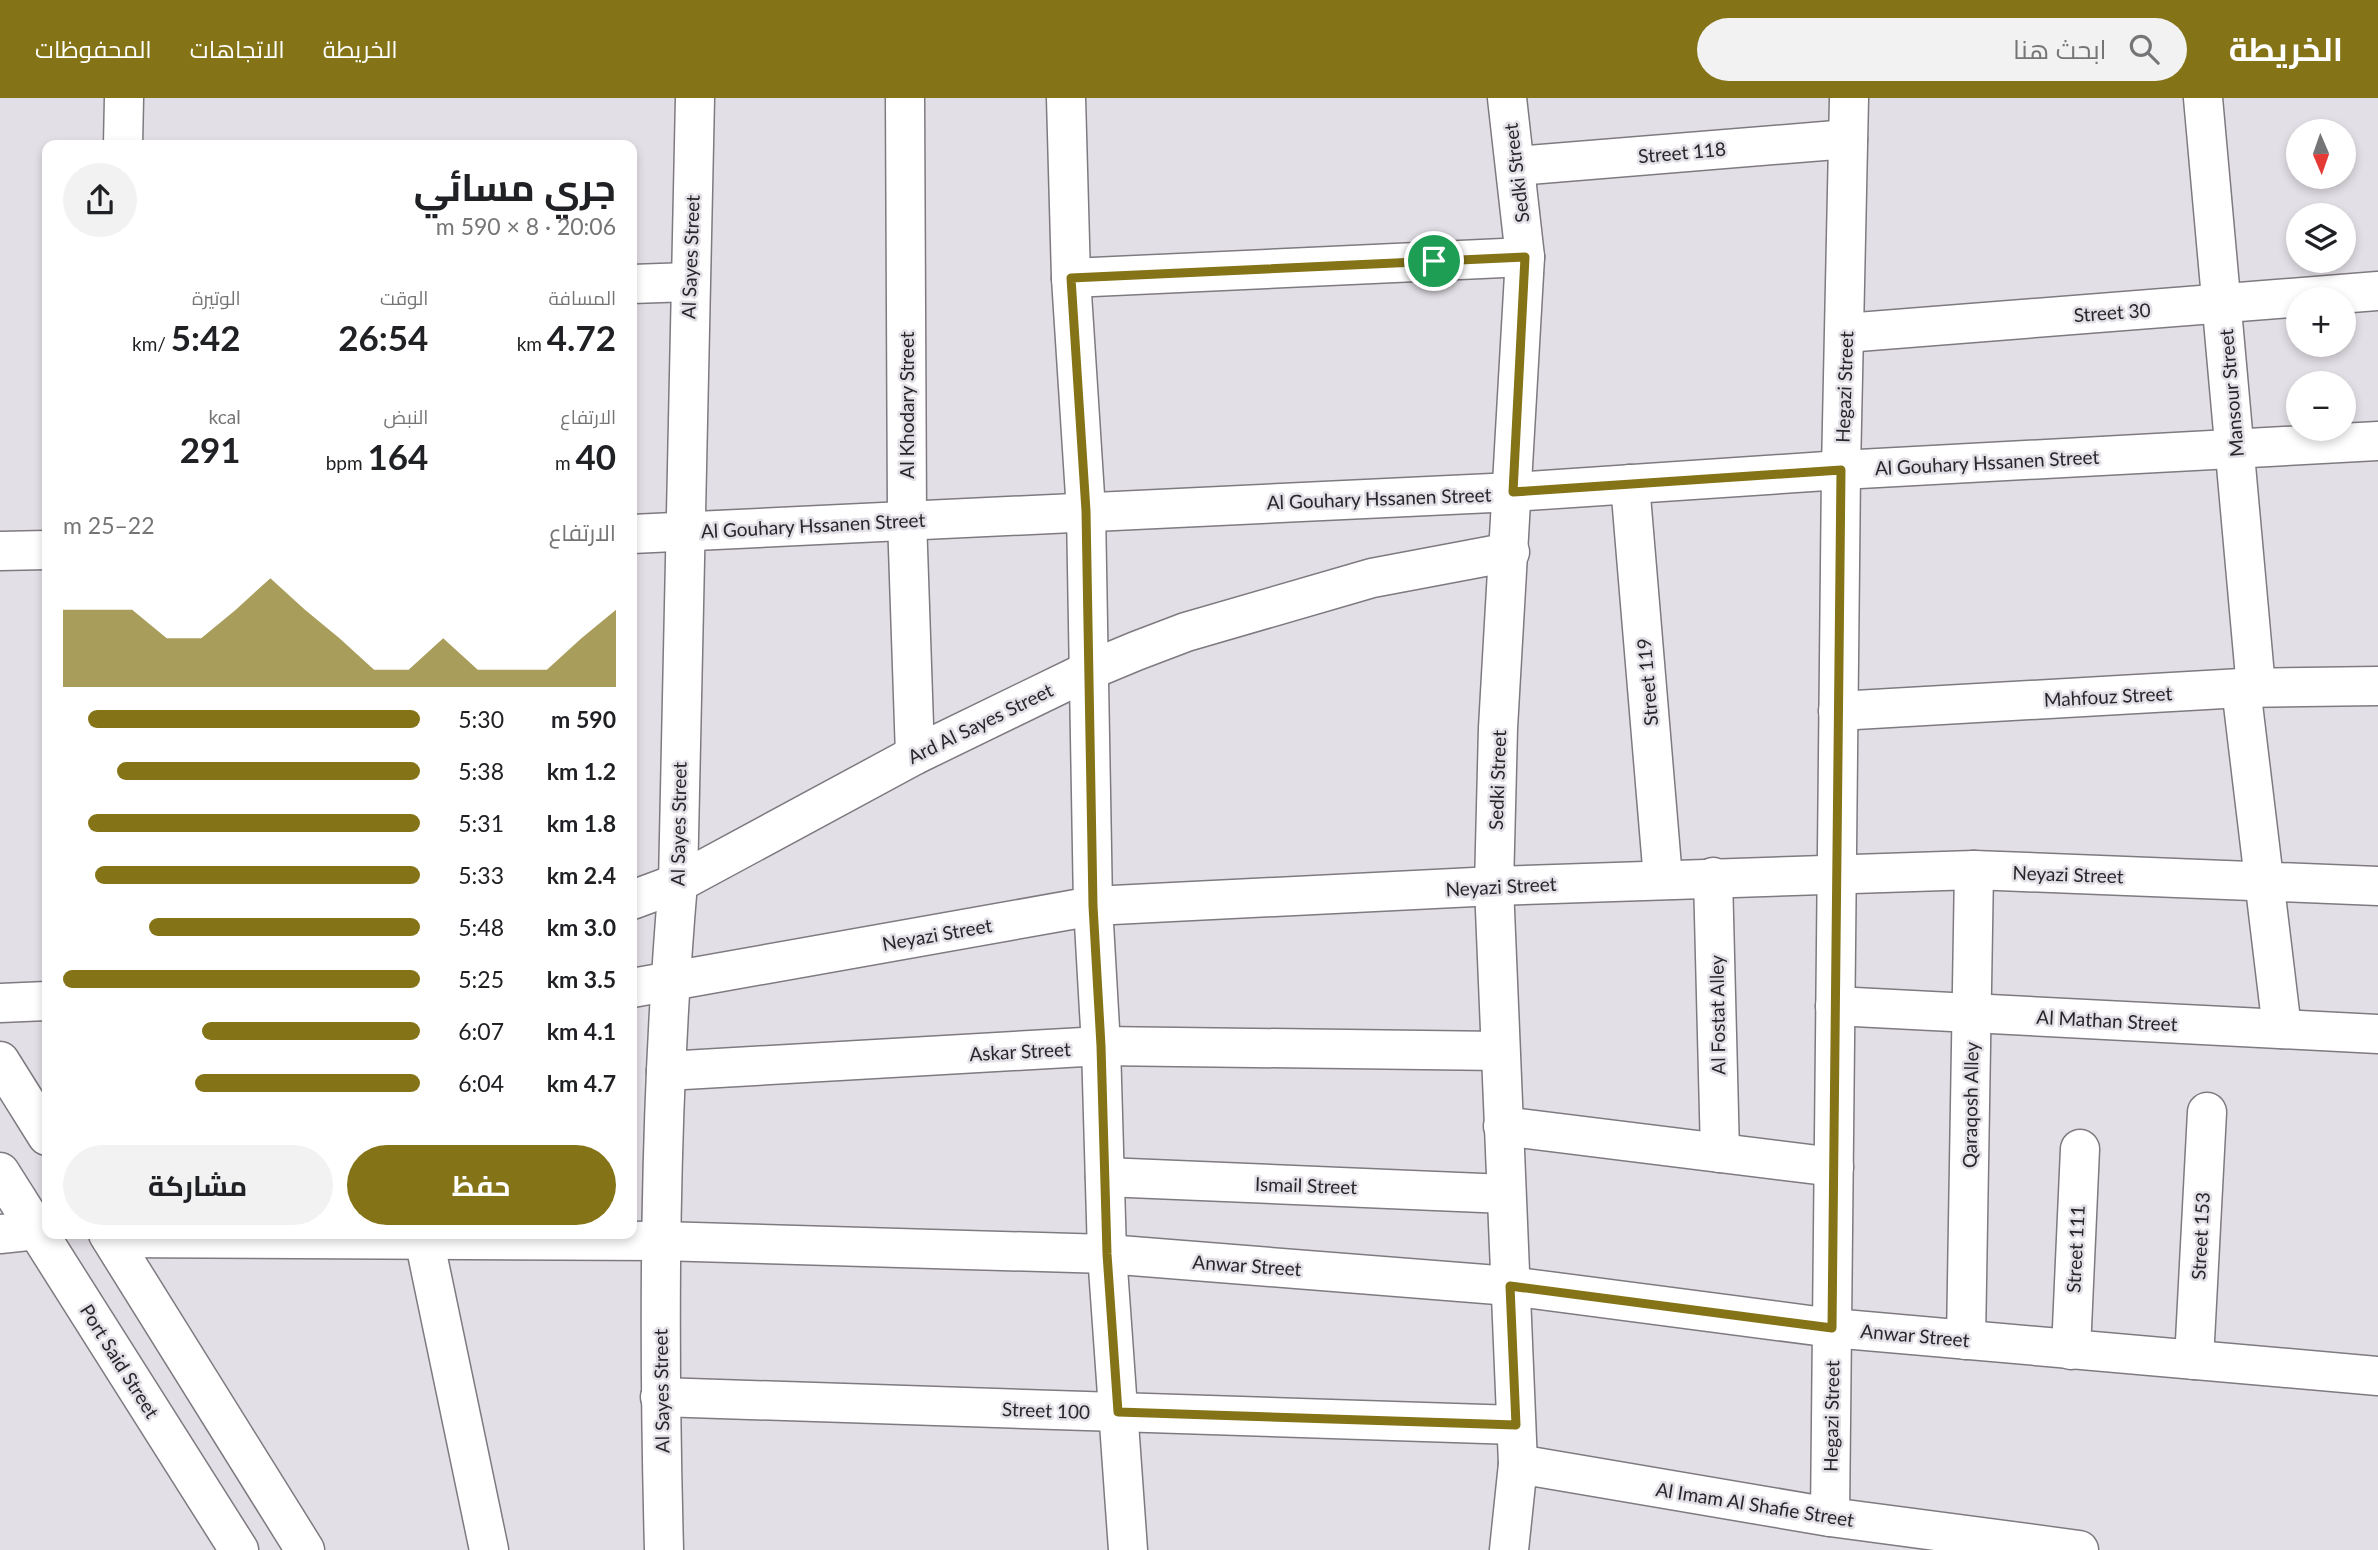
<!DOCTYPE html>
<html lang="ar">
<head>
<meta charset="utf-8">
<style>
	:root { --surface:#fff; --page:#f2f2f2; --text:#202124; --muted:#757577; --accent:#847417 }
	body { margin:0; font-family:Lato,Cairo,sans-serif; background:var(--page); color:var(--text); direction:rtl; height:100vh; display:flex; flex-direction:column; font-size:26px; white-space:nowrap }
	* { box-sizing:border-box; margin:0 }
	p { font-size:23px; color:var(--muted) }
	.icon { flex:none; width:38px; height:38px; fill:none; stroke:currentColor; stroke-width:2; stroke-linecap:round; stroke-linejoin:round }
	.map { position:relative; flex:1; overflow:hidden; direction:ltr }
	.details { position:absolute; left:42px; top:42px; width:595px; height:1099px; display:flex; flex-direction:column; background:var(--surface); border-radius:14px; box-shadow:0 4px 10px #0003; direction:rtl }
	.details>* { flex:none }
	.needle { width:46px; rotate:178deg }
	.controls { position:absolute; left:2286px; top:21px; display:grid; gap:14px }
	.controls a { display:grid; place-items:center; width:70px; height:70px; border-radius:50%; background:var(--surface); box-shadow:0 4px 10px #0003; font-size:35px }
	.pin { position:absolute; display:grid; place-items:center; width:60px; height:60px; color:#fff; margin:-30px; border:4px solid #fff; border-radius:50%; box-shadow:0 2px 7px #0007 }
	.round { display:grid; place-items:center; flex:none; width:74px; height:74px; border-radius:37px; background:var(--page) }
	.overview { display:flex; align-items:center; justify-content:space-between; height:119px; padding:0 21px }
	h1 { font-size:38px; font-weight:700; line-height:52px }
	.metrics { display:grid; grid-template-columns:repeat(3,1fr); gap:10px; height:119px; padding:7px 21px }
	.metrics div { display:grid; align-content:center }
	.metrics b { font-size:35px; font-weight:700 }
	.metrics small { font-size:19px; font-weight:400 }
	.metrics p { font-size:19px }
	.chart { height:196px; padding:14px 21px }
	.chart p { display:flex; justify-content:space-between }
	.chart svg { width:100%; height:126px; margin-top:7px; fill:var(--accent); opacity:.7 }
	.action { display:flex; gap:14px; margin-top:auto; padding:14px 21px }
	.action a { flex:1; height:80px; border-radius:42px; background:var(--accent); color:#fff; font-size:28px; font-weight:700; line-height:80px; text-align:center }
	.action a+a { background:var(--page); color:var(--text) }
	ul { padding:0 21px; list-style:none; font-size:23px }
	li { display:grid; grid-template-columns:112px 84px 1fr; align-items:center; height:52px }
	li i { height:18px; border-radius:9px; background:var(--accent) }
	header { display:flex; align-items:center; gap:42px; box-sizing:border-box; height:98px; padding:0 35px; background:var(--accent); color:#fff }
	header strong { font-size:33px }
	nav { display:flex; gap:38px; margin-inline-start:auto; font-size:24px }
	.search { width:490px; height:63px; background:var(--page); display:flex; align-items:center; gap:18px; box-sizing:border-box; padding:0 24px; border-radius:38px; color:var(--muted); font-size:26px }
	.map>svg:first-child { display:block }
</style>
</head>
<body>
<header>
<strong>الخريطة</strong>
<div class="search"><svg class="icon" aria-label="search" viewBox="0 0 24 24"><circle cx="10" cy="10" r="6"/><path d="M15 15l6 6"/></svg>ابحث هنا</div>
<nav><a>الخريطة</a><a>الاتجاهات</a><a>المحفوظات</a></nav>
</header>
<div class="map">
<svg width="2378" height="1452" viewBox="0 0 2378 1452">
	<rect width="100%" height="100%" fill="#e3dfe6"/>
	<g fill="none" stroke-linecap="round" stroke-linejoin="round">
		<defs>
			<g id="street">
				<polyline points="905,0 907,421 915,657"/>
				<polyline points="1066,0 1071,180 1086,413 1093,808 1101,948 1107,1156 1128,1452"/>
				<polyline points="1507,0 1525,159 1498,630 1494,788 1518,1366"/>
				<polyline points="2203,0 2256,590"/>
				<polyline points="123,47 124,0"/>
				<polyline points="1516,68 1848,41"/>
				<polyline points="1071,180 1525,159"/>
				<polyline points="632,186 689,184"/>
				<polyline points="1845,235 2378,193"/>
				<polyline points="1630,386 1663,781"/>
				<polyline points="632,436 1513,394 1841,372 2378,343"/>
				<polyline points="0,453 47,452"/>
				<polyline points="2241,590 2282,931"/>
				<polyline points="1838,613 2241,590 2378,588"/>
				<polyline points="1713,779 1720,1055"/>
				<polyline points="632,802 678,785 915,657 1088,573 1136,553 1186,534 1372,480 1510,454"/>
				<polyline points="632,890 1093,808 1494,788 1974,772 2378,788"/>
				<polyline points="0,905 47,903"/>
				<polyline points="1835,908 2378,936"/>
				<polyline points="666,973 1101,948 1500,953"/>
				<polyline points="1503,1028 1834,1069"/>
				<polyline points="1105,1079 1506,1096"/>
				<polyline points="0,1136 37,1132"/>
				<polyline points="423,1136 489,1452"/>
				<polyline points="111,1140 660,1143 1107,1156 1510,1188 1832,1230 2378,1278"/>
				<polyline points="1966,1242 1974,772"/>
				<polyline points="2071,1252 2080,1051"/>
				<polyline points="2194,1262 2207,1014"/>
				<polyline points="660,1299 1516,1327"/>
				<polyline points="1830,1419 1841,372 1849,0"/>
				<path d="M664 1452C658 1229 659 1007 678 785L695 0"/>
				<polyline points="1509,1452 1518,1366 1830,1419 2079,1452"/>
			</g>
			<g id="secondary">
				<polyline points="0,963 47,1038"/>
				<polyline points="0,1074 239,1452"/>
				<polyline points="108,1136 305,1452"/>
			</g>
		</defs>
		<use href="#street" stroke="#7e7a80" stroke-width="41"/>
		<use href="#secondary" stroke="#7e7a80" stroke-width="41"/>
		<use href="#street" stroke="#fff" stroke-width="38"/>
		<use href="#secondary" stroke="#fff" stroke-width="38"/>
	</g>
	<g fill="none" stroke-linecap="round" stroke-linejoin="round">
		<defs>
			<polygon id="route" points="1525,159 1513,394 1841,372 1832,1230 1510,1188 1516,1327 1118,1314 1107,1156 1101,948 1093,808 1086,413 1071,180"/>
		</defs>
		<use href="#route" stroke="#fff" stroke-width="14"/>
		<use href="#route" stroke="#847417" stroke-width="9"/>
	</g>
	<g text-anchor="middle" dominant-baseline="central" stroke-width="5" stroke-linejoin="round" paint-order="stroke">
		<g font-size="19" fill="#272629" stroke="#e3dfe6">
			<text transform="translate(1682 54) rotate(-5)">Street 118</text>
			<text transform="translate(1516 75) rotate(-97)">Sedki Street</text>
			<text transform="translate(690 159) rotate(-88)">Al Sayes Street</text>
			<text transform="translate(2112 214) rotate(-4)">Street 30</text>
			<text transform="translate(1844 289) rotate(-88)">Hegazi Street</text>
			<text transform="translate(2231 295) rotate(-95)">Mansour Street</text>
			<text transform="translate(906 307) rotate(-90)">Al Khodary Street</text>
			<text transform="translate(1987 364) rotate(-3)">Al Gouhary Hssanen Street</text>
			<text transform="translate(1379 400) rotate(-2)">Al Gouhary Hssanen Street</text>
			<text transform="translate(813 427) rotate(-3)">Al Gouhary Hssanen Street</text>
			<text transform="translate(1647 584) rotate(-95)">Street 119</text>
			<text transform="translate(2108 598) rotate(-3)">Mahfouz Street</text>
			<text transform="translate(980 625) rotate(-26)">Ard Al Sayes Street</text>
			<text transform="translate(1497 682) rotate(-88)">Sedki Street</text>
			<text transform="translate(678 726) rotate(-89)">Al Sayes Street</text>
			<text transform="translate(2068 776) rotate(2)">Neyazi Street</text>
			<text transform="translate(1501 788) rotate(-3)">Neyazi Street</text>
			<text transform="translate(937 836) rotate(-10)">Neyazi Street</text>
			<text transform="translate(1717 917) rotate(-91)">Al Fostat Alley</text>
			<text transform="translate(2107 922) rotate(3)">Al Mathan Street</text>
			<text transform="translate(1020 953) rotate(-3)">Askar Street</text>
			<text transform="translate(1970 1007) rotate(-89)">Qaraqosh Alley</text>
			<text transform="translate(1306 1087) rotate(2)">Ismail Street</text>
			<text transform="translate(2200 1138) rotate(-87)">Street 153</text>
			<text transform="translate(2075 1151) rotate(-87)">Street 111</text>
			<text transform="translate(1247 1167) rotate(4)">Anwar Street</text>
			<text transform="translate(1915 1237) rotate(5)">Anwar Street</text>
			<text transform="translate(120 1263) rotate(58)">Port Said Street</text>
			<text transform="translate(661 1293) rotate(-91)">Al Sayes Street</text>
			<text transform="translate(1046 1312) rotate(2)">Street 100</text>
			<text transform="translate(1831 1318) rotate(-89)">Hegazi Street</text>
			<text transform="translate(1755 1406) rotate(9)">Al Imam Al Shafie Street</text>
		</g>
	</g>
</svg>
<div class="controls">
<a><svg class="needle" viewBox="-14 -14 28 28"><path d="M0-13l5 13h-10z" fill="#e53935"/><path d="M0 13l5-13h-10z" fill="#757577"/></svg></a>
<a><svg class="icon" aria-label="layers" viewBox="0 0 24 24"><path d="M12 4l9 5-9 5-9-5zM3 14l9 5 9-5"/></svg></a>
<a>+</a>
<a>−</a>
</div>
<div class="pin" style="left:1434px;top:163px;background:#1e9e55"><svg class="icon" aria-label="arrive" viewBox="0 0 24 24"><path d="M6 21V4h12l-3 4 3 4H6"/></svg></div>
<section class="details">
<div class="overview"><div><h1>جري مسائي</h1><p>20:06 · 8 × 590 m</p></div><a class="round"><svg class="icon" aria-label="share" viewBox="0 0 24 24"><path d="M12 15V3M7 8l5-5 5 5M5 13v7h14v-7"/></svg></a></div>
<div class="metrics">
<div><p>المسافة</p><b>4.72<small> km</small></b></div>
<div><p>الوقت</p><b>26:54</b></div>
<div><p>الوتيرة</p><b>5:42<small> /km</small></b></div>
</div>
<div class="metrics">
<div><p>الارتفاع</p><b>40<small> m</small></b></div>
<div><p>النبض</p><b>164<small> bpm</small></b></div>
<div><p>kcal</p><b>291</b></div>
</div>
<div class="chart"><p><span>الارتفاع</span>22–25 m</p>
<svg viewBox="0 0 160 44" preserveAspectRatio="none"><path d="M0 44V17L10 17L20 17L30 27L40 27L50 17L60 6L70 17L80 27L90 38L100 38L110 27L120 38L130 38L140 38L150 27L160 17V44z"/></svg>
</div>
<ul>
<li><b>590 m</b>5:30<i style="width:93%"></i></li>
<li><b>1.2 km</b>5:38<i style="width:85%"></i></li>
<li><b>1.8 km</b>5:31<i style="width:93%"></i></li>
<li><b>2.4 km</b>5:33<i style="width:91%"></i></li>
<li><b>3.0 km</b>5:48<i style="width:76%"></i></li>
<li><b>3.5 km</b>5:25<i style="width:100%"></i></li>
<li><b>4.1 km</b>6:07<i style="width:61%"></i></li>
<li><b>4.7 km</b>6:04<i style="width:63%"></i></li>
</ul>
<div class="action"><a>حفظ</a><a>مشاركة</a></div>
</section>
</div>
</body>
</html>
